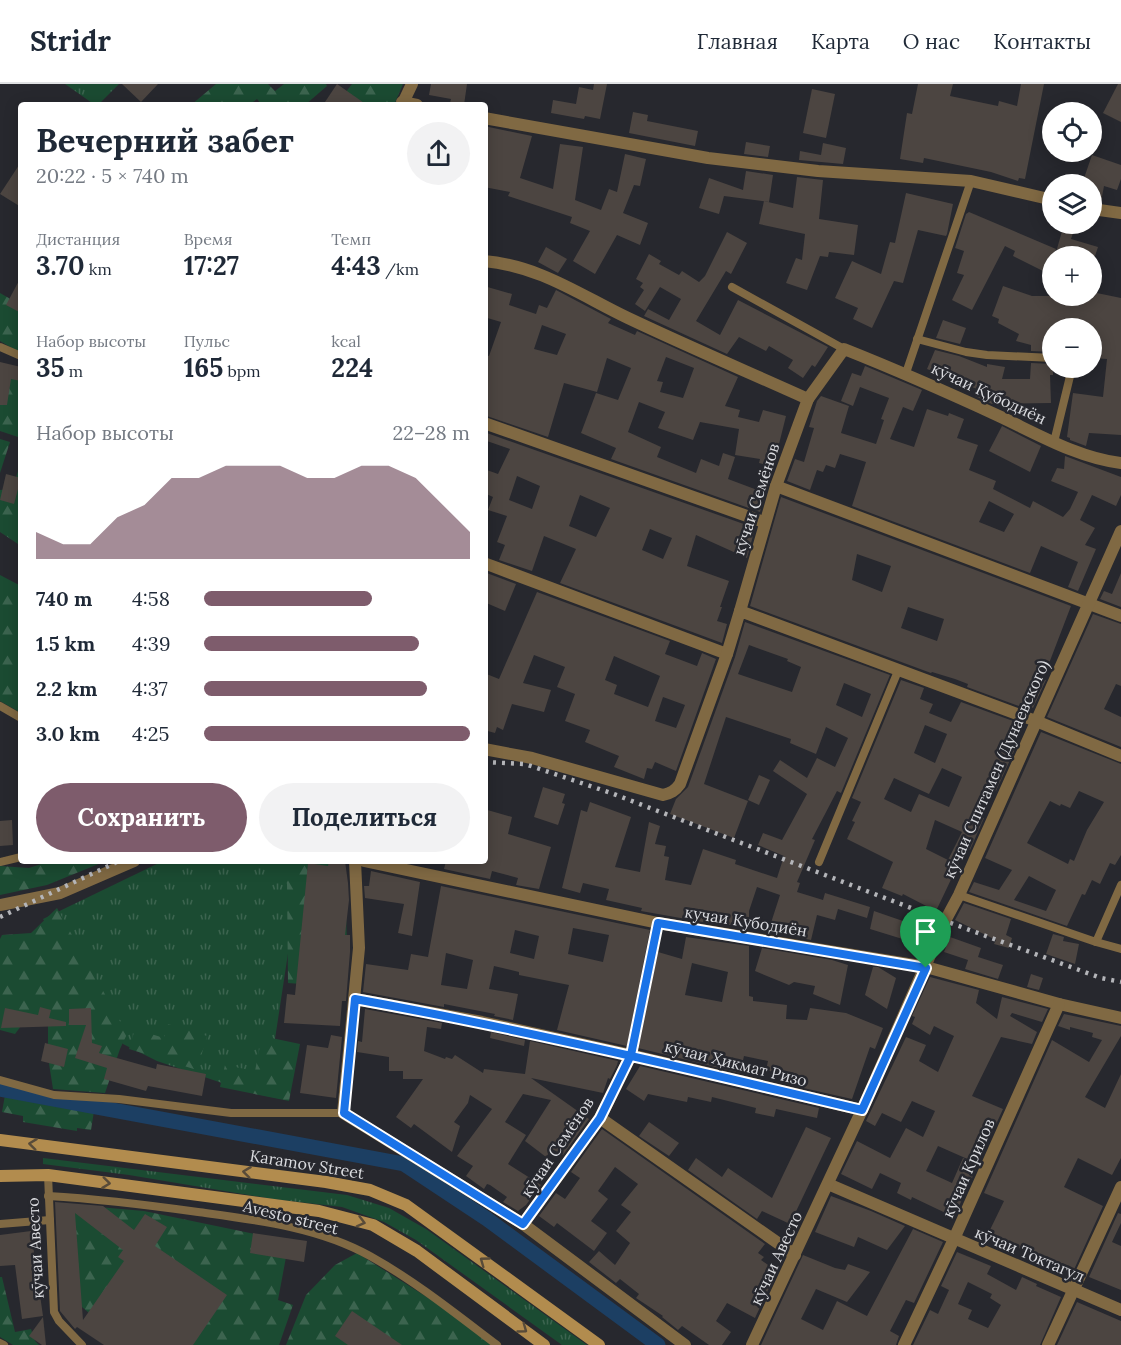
<!DOCTYPE html>
<html lang="ru">
<head>
<meta charset="utf-8">
<style>
	:root { --surface:#fff; --page:#f2f2f3; --text:#1f2937; --muted:#747a83; --line:#e0e1e3; --accent:#7e5c6c }
	body { margin:0; font-family:Lora,serif; background:var(--page); color:var(--text); height:100vh; display:flex; flex-direction:column; font-size:22px; white-space:nowrap }
	* { box-sizing:border-box; margin:0 }
	p { font-size:20px; color:var(--muted) }
	.icon { flex:none; width:33px; height:33px; fill:none; stroke:currentColor; stroke-width:2; stroke-linecap:round; stroke-linejoin:round }
	.map { position:relative; flex:1; overflow:hidden }
	.sheet { position:absolute; left:18px; top:18px; width:470px; height:762px; display:flex; flex-direction:column; background:var(--surface); border-radius:6px; box-shadow:0 3px 15px #0003 }
	.sheet>* { flex:none }
	.controls { position:absolute; left:1042px; top:18px; display:grid; gap:12px }
	.controls a { display:grid; place-items:center; width:60px; height:60px; border-radius:50%; background:var(--surface); box-shadow:0 3px 15px #0003; font-size:30px }
	.pin { position:absolute; display:grid; place-items:center; width:51px; height:51px; color:#fff; margin:-62px -26px; border-radius:50% 50% 50% 0; rotate:-45deg; box-shadow:0 0 6px #0007 }
	.pin .icon { rotate:45deg }
	.round { display:grid; place-items:center; flex:none; width:63px; height:63px; border-radius:32px; background:var(--page) }
	.head { display:flex; align-items:center; justify-content:space-between; height:102px; padding:0 18px }
	h1 { font-size:33px; font-weight:700; line-height:45px }
	.stats { display:grid; grid-template-columns:repeat(3,1fr); gap:9px; height:102px; padding:6px 18px }
	.stats div { display:grid; align-content:center }
	.stats b { font-size:26px; font-weight:700 }
	.stats small { font-size:16px; font-weight:400 }
	.stats p { font-size:16px }
	.chart { height:168px; padding:12px 18px }
	.chart p { display:flex; justify-content:space-between }
	.chart svg { width:100%; height:108px; margin-top:6px; fill:var(--accent); opacity:.7 }
	.action { display:flex; gap:12px; margin-top:auto; padding:12px 18px }
	.action a { flex:1; height:69px; border-radius:36px; background:var(--accent); color:#fff; font-size:24px; font-weight:700; line-height:69px; text-align:center }
	.action a+a { background:var(--page); color:var(--text) }
	ul { padding:0 18px; list-style:none; font-size:20px }
	li { display:grid; grid-template-columns:96px 72px 1fr; align-items:center; height:45px }
	li i { height:15px; border-radius:8px; background:var(--accent) }
	header { display:flex; align-items:center; gap:36px; box-sizing:border-box; height:84px; padding:0 30px; background:var(--surface); border-bottom:2px solid var(--line) }
	header strong { font-size:28px }
	nav { display:flex; gap:33px; margin-inline-start:auto; font-size:21px }
	.map>svg:first-child { display:block }
</style>
</head>
<body>
<header>
<strong>Stridr</strong>
<nav><a>Главная</a><a>Карта</a><a>О нас</a><a>Контакты</a></nav>
</header>
<div class="map">
<svg width="1121" height="1261" viewBox="0 0 1121 1261">
	<defs>
		<pattern id="grass-tufts" width="24" height="20" patternUnits="userSpaceOnUse" patternTransform="scale(1.5)"><rect width="24" height="20" fill="#1b4b32"/><path d="M3 7l-1-3M5 7V3M7 7l1-3M15 17l-1-3M17 17v-4M19 17l1-3" fill="none" stroke="#3c644f"/></pattern>
		<pattern id="forest-firs" width="22" height="20" patternUnits="userSpaceOnUse" patternTransform="scale(1.5)"><rect width="22" height="20" fill="#1b4b32"/><path d="M5 1l3.5 6h-7zM16 11l3.5 6h-7z" fill="#3c644f"/></pattern>
	</defs>
	<rect width="100%" height="100%" fill="#27282e"/>
	<g fill="url(#grass-tufts)">
		<polygon points="65,0 119,0 98,21 95,21"/>
		<polygon points="163,777 302,777 270,988 222,999 157,977 123,960 83,902 43,835"/>
		<polygon points="43,1074 347,1111 389,1124 426,1145 587,1261 562,1261 416,1156 384,1138 342,1123 273,1115 129,1091 43,1080"/>
	</g>
	<g fill="url(#forest-firs)">
		<polygon points="216,0 268,0 275,7 284,0 326,0 327,2 305,21 262,21 257,15 249,21 191,21"/>
		<polygon points="352,0 403,0 394,21 359,21 342,13"/>
		<polygon points="0,209 21,221 19,268 0,257"/>
		<polygon points="0,286 21,290 21,354 0,347"/>
		<polygon points="0,355 10,358 0,389"/>
		<polygon points="21,378 21,462 0,448 0,406 12,405"/>
		<polygon points="0,491 21,502 21,629 0,617"/>
		<polygon points="50,777 106,777 47,801 0,811 0,782 29,784"/>
		<polygon points="278,777 344,777 347,859 341,903 288,899 287,800"/>
		<polygon points="57,824 127,950 120,965 105,1009 53,1005 48,973 48,938 27,934 15,950 0,946 0,855 2,851 31,849"/>
		<polygon points="168,940 207,952 197,986 129,965 135,945 164,954"/>
		<polygon points="262,952 300,960 289,1017 220,1003 225,981 255,987"/>
		<polygon points="5,1011 94,1027 91,1046 77,1044 77,1047 23,1038 23,1032 2,1028"/>
		<polygon points="64,1120 144,1127 289,1157 278,1216 293,1221 279,1261 124,1261 120,1255 76,1218"/>
		<polygon points="357,1169 471,1241 496,1261 286,1261 306,1211 335,1181"/>
		<polygon points="0,1193 2,1193 15,1248 31,1245 35,1257 39,1261 13,1261 0,1253"/>
	</g>
	<g fill="none" stroke-linecap="round" stroke-linejoin="round">
		<polyline stroke="#1c3f63" stroke-width="15" points="0,1005 404,1080 487,1135 658,1261"/>
	</g>
	<g fill="#4c4541" fill-rule="evenodd">
		<polygon points="122,0 158,0 141,18"/>
		<polygon points="337,0 367,21 323,21"/>
		<polygon points="431,0 467,0 464,21 450,19 451,15 429,11"/>
		<polygon points="594,0 607,0 600,35 585,32 584,35 551,29 553,16 576,20 579,3 593,6"/>
		<polygon points="918,0 953,0 950,12 998,22 999,17 1017,22 1021,0 1044,0 1025,95 1019,94 1018,97 991,88 924,74 923,79 900,75 907,29 912,30"/>
		<polygon points="1118,0 1121,0 1121,38 1103,29"/>
		<polygon points="812,5 835,10 826,54 803,49"/>
		<polygon points="633,28 648,31 647,37 698,47 695,62 629,49"/>
		<polygon points="484,42 532,52 520,94 553,105 560,60 583,63 575,116 601,126 609,105 617,108 625,70 646,75 640,102 634,101 623,129 648,139 640,161 617,151 595,190 573,177 590,147 570,139 572,133 508,112 510,108 484,103"/>
		<polygon points="746,58 770,62 768,73 744,70"/>
		<polygon points="823,59 846,64 843,80 799,76 800,67 821,71"/>
		<polygon points="1092,71 1121,81 1121,95 1117,106 1104,102 1101,118 1092,117 1092,100 1082,100"/>
		<polygon points="21,78 21,123 0,110"/>
		<polygon points="746,87 773,91 769,118 724,112 719,130 699,124 709,94 743,106"/>
		<polygon points="797,93 823,96 819,135 858,141 854,171 829,168 828,173 820,172 807,206 786,199 796,174 802,176 805,150 759,140 764,117 793,124"/>
		<polygon points="906,109 953,120 947,150 946,152 918,146 903,199 894,197 872,244 853,235 858,224 835,214 852,177 881,190 890,158 895,159"/>
		<polygon points="969,128 1056,165 1045,188 1013,172 1015,167 1005,162 972,226 952,216 964,191 957,189 964,167 955,164 966,130"/>
		<polygon points="1064,140 1076,140 1071,155 1098,163 1095,172 1055,172"/>
		<polygon points="727,148 747,159 731,190 726,187 696,237 720,251 738,216 828,263 815,283 812,281 803,294 788,284 793,276 769,262 766,267 739,253 727,270 644,232 648,225 669,236 681,215 660,203 645,227 635,220 644,206 640,203 643,199 636,195 649,170 661,177 659,180 679,191 682,187 699,198 705,192"/>
		<polygon points="546,163 567,175 558,189 538,178"/>
		<polygon points="21,193 21,229 6,221"/>
		<path d="M484 202 512 210 509 221 536 230 539 221 547 224 556 206 611 235 608 239 635 251 637 247 738 293 725 322 740 326 738 333 759 338 763 326 786 332 777 368 779 369 774 383 759 379 760 375 735 371 739 345 700 338 693 356 658 344 665 328 639 318 628 348 661 363 657 373 696 389 701 375 719 382 723 369 735 373 728 395 765 409 760 428 611 375 616 364 581 349 596 309 618 316 631 284 607 274 597 308 564 299 548 353 484 331V271L489 272 501 238 484 233ZM542 241 566 250 557 271 534 265ZM666 273 694 284 683 314 660 308 663 298 657 297Z"/>
		<polygon points="1003,202 1032,212 1092,212 1092,208 1121,214 1121,351 1089,349 1086,362 1070,356 1070,354 1067,353 1073,309 1103,313 1107,275 1092,274 1092,244 1071,243 1071,244 1053,244 1053,268 1031,267 1031,261 1016,257 1019,250 998,239 999,235 992,232"/>
		<polygon points="943,236 966,244 960,260 936,254"/>
		<polygon points="935,266 959,272 987,283 987,280 1005,283 1002,295 1030,295 1031,279 1053,280 1053,291 1050,291 1051,319 992,320 975,312 977,305 927,285"/>
		<polygon points="0,278 21,283 21,297 11,295 7,321 0,321"/>
		<path d="M865 282 922 306 913 327 903 323 890 355 914 363 927 325 948 332 949 329 964 335 957 354 978 361 969 386 996 397 993 405 1030 424 1033 417 1063 433 1070 425 1078 408 1051 397 1057 384 1064 385 1065 372 1121 393V411L1116 422 1092 411 1080 436 1095 444 1085 461 1096 465 1078 507 1068 503 1078 478 1041 462 1030 489 852 422 866 378 840 370 835 384 826 381 823 388 817 386 810 406 787 397 795 375 804 378 814 344 809 343 817 317 821 312 849 322 841 349 876 360 884 336 881 335 889 314 860 303 853 322 841 317 852 289 861 292ZM989 417 1014 430 1004 448 979 438Z"/>
		<polygon points="1002,342 1041,362 1030,388 989,367"/>
		<path d="M484 348 755 444 747 474 696 451 687 482 729 497 720 523H722L717 537 727 540 722 559 560 499 576 465 544 452 532 487 499 476 505 461 497 458 507 432 488 426 493 413 484 409V385L498 390 510 365 484 356ZM517 392 540 402 532 425 509 416ZM580 411 610 424 596 453 569 442ZM650 445 672 454 663 475 642 466Z"/>
		<polygon points="6,390 21,394 14,420 0,416"/>
		<path d="M781 413 1071 522 1043 595 1046 596 1033 624 1020 619 1019 622 967 603 968 600 955 595 932 588 931 589 750 522ZM857 470 891 482 882 508 852 496ZM908 523 944 535 937 557 901 544Z"/>
		<polygon points="484,488 516,500 505,527 484,518"/>
		<polygon points="1121,489 1121,523 1100,515 1104,507 1112,510"/>
		<path d="M537 508 670 557 665 570 697 582 702 569 716 575 676 687 655 678 652 685 647 684 644 695 614 683 619 672 585 658 590 646 565 637 575 610 557 603 565 583 534 571 523 599 551 606 544 628 512 620 503 646 497 643 495 649 484 646V589L499 595ZM614 572 660 592 648 623 614 610 617 601 605 596ZM663 613 685 621 676 644 655 637Z"/>
		<polygon points="1093,530 1121,540 1121,602 1116,600 1104,625 1121,633 1121,663 1047,633"/>
		<path d="M745 538 890 591 841 709 837 707 812 755 815 756 797 798 800 799 797 808 823 816 825 809 870 823 867 834 838 825 835 836 817 831 811 856 796 853 769 845 780 811 757 803 749 827V841H720L641 827 642 824 606 816 609 805 583 799 580 809 562 804 581 726 587 728 590 718 631 733 615 783 640 788 649 738 660 742 655 760 666 762 664 772 669 773 665 796 691 801 703 765 736 776 735 780 777 794 784 772 758 761 763 749 782 756 807 710 773 687 780 676 807 694 817 674 835 683 848 654 826 643 816 670 790 659 791 655 726 633 704 700 748 717 734 754 670 730 676 715 688 703 735 573ZM749 561 788 575 787 577 801 583 792 608 738 590ZM844 599 871 610 862 633 836 621Z"/>
		<path d="M901 596 924 604 920 615 933 620 929 629 951 638 961 618 1013 637 1004 660 1015 665 996 707 984 702 974 729 984 734 970 766 966 764 936 827 903 810 902 812 882 804 893 778 847 755 855 738 852 737 861 718 852 714ZM925 641 947 650 935 679 914 669ZM942 684 962 693 949 723 919 710 911 728 884 715 894 694 929 710ZM935 736 962 748 948 776 926 765Z"/>
		<path d="M1041 648 1121 680V771L1115 781 1110 779 1100 800 1092 796 1085 811 1082 810 1067 842 969 808 974 798 999 806 1012 786 985 774ZM1079 707 1104 718 1087 746 1074 777 1070 775 1068 780 1027 759 1050 717 1060 722 1061 720 1070 724ZM1029 792 1056 806 1046 827 1014 816Z"/>
		<polygon points="759,691 770,696 759,721 748,716"/>
		<polygon points="543,703 565,710 562,719 565,720 558,741 534,733"/>
		<polygon points="484,725 512,733 508,750 551,763 539,805 516,801 518,794 492,787 490,795 444,785 446,777 484,777"/>
		<polygon points="12,736 13,761 0,762 0,737"/>
		<polygon points="329,777 345,777 348,799 349,816 345,851 350,851 350,868 346,917 342,917 340,942 284,939 287,910 295,911 308,779 328,782"/>
		<polygon points="371,787 420,798 412,852 398,849 404,820 365,814 364,802 369,802"/>
		<path d="M441 802 650 846 627 962 557 946 569 901 519 891V888L494 882 489 905 518 910 513 936 494 932 495 930 444 920V923L363 908 366 880 408 886 411 870 428 873ZM573 844 609 851 603 878 568 870ZM515 846 539 852 534 875 510 869ZM446 869 473 876 467 905 441 901Z"/>
		<polygon points="964,819 1011,835 1006,851 1012,854 1009,864 994,860 996,856 955,836"/>
		<polygon points="874,827 926,845 922,861 870,845"/>
		<polygon points="1053,850 1064,853 1063,857 1079,860 1075,880 1046,870"/>
		<path d="M686 853 749 862V912L753 913V917L787 921 786 935 807 936 810 924 846 929 883 944 875 965 870 963 852 1015 799 1003 801 996 766 986 768 977 744 972 740 989 638 964 658 868 682 875ZM692 879 728 888 722 918 685 911Z"/>
		<polygon points="950,853 981,864 978,873 1003,881 998,895 965,885 968,876 944,868"/>
		<polygon points="762,864 832,876 848,881 840,921 813,910 815,902 794,898 789,901 755,887"/>
		<polygon points="873,883 878,883 896,894 887,925 865,911"/>
		<polygon points="1031,890 1043,894 1039,906 1027,903"/>
		<polygon points="930,893 979,906 976,919 997,935 1002,913 1048,925 1042,938 1012,929 1010,932 1037,948 1032,960 1001,953 972,1012 1003,1025 992,1049 985,1046 972,1077 938,1062 926,1087 952,1099 963,1074 978,1081 954,1133 912,1113 911,1116 897,1109 901,1099 880,1089 872,1105 841,1090 857,1057 890,1074 906,1044 923,1053 935,1027 912,1017 901,1038 882,1029 875,1042 866,1037 906,953 926,961 919,977 938,988 954,952 934,942 930,951 912,940 915,933 912,932"/>
		<polygon points="40,923 51,926 49,934 66,938 66,942 1,944 5,924 38,931"/>
		<polygon points="91,924 92,959 102,962 99,969 156,985 157,980 206,990 202,1012 148,1002 146,1007 104,995 107,984 75,974 86,941 69,941 69,925"/>
		<polygon points="365,925 442,939 441,945 427,943 424,967 445,975 446,973 452,975 455,971 483,989 484,985 525,990 530,957 618,977 617,981 610,995 608,994 603,1009 531,994 589,1035 563,1071 552,1065 546,1073 525,1057 551,1016 523,1010 505,1038 526,1051 508,1080 541,1101 526,1121 518,1127 503,1118 507,1113 490,1101 487,1100 484,1105 466,1092 473,1082 457,1072 492,1025 470,1011 468,1019 454,1038 460,1042 452,1068 414,1040 411,1044 396,1033 423,995 403,995 403,987 389,987 389,973 357,968 358,957 362,958"/>
		<polygon points="1064,930 1121,942 1121,952 1085,1013 1105,1024 1121,990 1121,1074 1112,1091 1078,1074 1064,1103 1103,1122 1072,1190 1033,1170 987,1152 1004,1117 984,1109 1052,956 1089,978 1102,956 1092,953 1093,949 1070,943 1070,946 1058,942"/>
		<polygon points="491,948 525,956 524,962 490,954"/>
		<polygon points="331,951 342,953 336,1014 300,1009 307,961 328,964"/>
		<polygon points="45,959 68,965 64,983 41,977"/>
		<polygon points="640,982 819,1024 817,1034 776,1025 774,1033 755,1029 756,1024 712,1013 711,1018 688,1013 687,1018 648,1010 644,1017 626,1005"/>
		<polygon points="649,1038 679,1059 669,1072 639,1052"/>
		<polygon points="806,1043 831,1054 790,1140 762,1127 757,1135 688,1086 696,1074 722,1093 728,1084 772,1114"/>
		<polygon points="602,1045 765,1160 758,1169 764,1173 761,1176 777,1187 755,1234 727,1219 716,1237 731,1248 722,1261 709,1261 682,1242 678,1246 662,1233 663,1232 636,1214 639,1210 620,1195 616,1199 589,1178 599,1167 615,1181 630,1159 616,1147 631,1128 621,1121 638,1100 615,1083 598,1107 608,1115 591,1137 607,1149 594,1167 557,1139 554,1143 539,1132 556,1109 565,1115 580,1094 571,1088"/>
		<polygon points="831,1112 871,1127 905,1142 887,1166 858,1153 854,1163 815,1148"/>
		<path d="M55 1118 103 1122 134 1146 145 1130 167 1143 155 1162 227 1211 193 1261H104L77 1243 75 1245 60 1227ZM75 1129 123 1166 118 1173 124 1177 83 1236Z"/>
		<polygon points="1118,1129 1121,1130 1121,1139 1112,1158 1121,1162 1121,1206 1089,1193"/>
		<polygon points="913,1145 943,1158 914,1219 906,1216 890,1247 899,1252 896,1261 761,1261 803,1171 835,1184 845,1186 848,1180 870,1188 847,1218 816,1205 801,1235 823,1246 837,1217 867,1232"/>
		<polygon points="31,1147 43,1232 22,1235 15,1181 0,1182 0,1151"/>
		<polygon points="253,1149 307,1157 304,1178 250,1169"/>
		<path d="M957 1168 991 1182 987 1190 1016 1206 1022 1193 1037 1200 1036 1202 1061 1213 1040 1261H913L930 1226 938 1230 949 1206 941 1202ZM968 1198 992 1210 990 1214 1001 1221 988 1244 968 1235 972 1226 958 1220Z"/>
		<polygon points="1077,1218 1121,1237 1121,1261 1057,1261"/>
		<polygon points="352,1227 402,1261 348,1261 335,1252"/>
		<polygon points="43,1233 46,1261 42,1261 29,1252"/>
	</g>
	<g fill="none" stroke-linecap="round" stroke-linejoin="round">
		<g stroke="#806943" stroke-width="8">
			<polyline points="732,203 844,265"/>
			<polyline points="917,255 966,268 987,271 1053,274"/>
			<polyline points="0,263 21,272"/>
			<polyline points="906,289 971,97"/>
			<polyline points="1054,358 1072,284"/>
			<polyline points="0,622 21,634"/>
			<polyline points="0,778 21,773"/>
			<polyline points="819,778 898,587"/>
			<polyline points="959,811 1096,858 1121,801"/>
			<polyline points="1096,858 1121,865"/>
			<polyline points="631,971 658,839"/>
			<polyline points="0,996 54,1011 119,1015 231,1029 343,1029"/>
			<polyline points="48,1091 54,1228 59,1237 82,1261"/>
			<path d="M48 1112C99 1115 148 1121 198 1128 256 1136 318 1143 370 1172 415 1197 456 1230 497 1261"/>
			<polyline points="0,1140 50,1136"/>
			<polyline points="0,1259 4,1261"/>
		</g>
		<g stroke="#806943" stroke-width="12">
			<polyline points="402,18 417,21"/>
			<polyline points="402,21 412,0"/>
			<polyline points="484,34 708,74 818,87 971,97 1053,116"/>
			<polyline points="1092,125 1121,129"/>
			<path d="M484 177C540 182 580 211 628 234 687 262 748 288 808 315"/>
			<polyline points="484,339 764,438"/>
			<polyline points="776,402 1121,532"/>
			<polyline points="484,479 727,570"/>
			<path d="M740 527 776 402 808 315 844 265C897 286 949 309 1001 333 1039 351 1079 374 1121 379"/>
			<path d="M484 665 532 674 663 711C671 709 675 707 680 700L727 570 740 527 1036 637 1121 672"/>
			<polyline points="355,777 359,864 343,1029 523,1140 685,1261"/>
			<polyline points="364,777 658,839 926,883 1059,920 1121,934"/>
			<polyline points="0,821 60,809 134,777"/>
			<polyline points="355,915 482,938 631,971 862,1026"/>
			<polyline points="600,1034 795,1171"/>
			<polyline points="828,1100 1121,1226"/>
			<polyline points="523,1140 600,1034 631,971"/>
			<polyline points="752,1261 862,1026 945,837 959,811 1121,447"/>
			<polyline points="904,1261 954,1155 1059,920"/>
			<polyline points="1048,1261 1121,1103"/>
		</g>
		<g stroke="#b28c4e" stroke-width="12">
			<polyline points="0,1056 326,1098 370,1106 406,1121 599,1261"/>
			<polyline points="0,1092 48,1091 319,1127 373,1141 417,1167 544,1261"/>
		</g>
		<g stroke="#b4b5b9" stroke-width="4.5" stroke-dasharray="3 6" stroke-linecap="butt">
			<polyline points="484,678 525,680 611,709 945,837 1101,894 1121,898"/>
			<polyline points="0,833 119,777"/>
		</g>
	</g>
	<defs><path id="oneway-chevron" d="M-2-3.5L2.5 0L-2 3.5" fill="none" stroke-width="1.6" stroke-linecap="round" stroke-linejoin="round" transform="scale(1.5)"/></defs>
	<g stroke="#584b39">
		<use href="#oneway-chevron" transform="translate(33 1060) rotate(-173)"/>
		<use href="#oneway-chevron" transform="translate(247 1088) rotate(-173)"/>
		<use href="#oneway-chevron" transform="translate(106 1099) rotate(7)"/>
		<use href="#oneway-chevron" transform="translate(361 1138) rotate(15)"/>
		<use href="#oneway-chevron" transform="translate(484 1177) rotate(-144)"/>
		<use href="#oneway-chevron" transform="translate(523 1245) rotate(36)"/>
	</g>
	<g fill="none" stroke-linecap="round" stroke-linejoin="round">
		<defs>
			<path id="route" d="M926 884 862 1026C694 986 526 946 355 915L344 1029 523 1140 600 1034 631 971 658 839 926 884"/>
		</defs>
		<use href="#route" stroke="#fff" stroke-width="12"/>
		<use href="#route" stroke="#1a73e8" stroke-width="8"/>
	</g>
	<g text-anchor="middle" dominant-baseline="central" stroke-width="5" stroke-linejoin="round" paint-order="stroke">
		<g font-size="16" fill="#dadbdf" stroke="#27282e">
			<text transform="translate(989 309) rotate(25)">кӯчаи Қубодиён</text>
			<text transform="translate(756 415) rotate(-72)">кӯчаи Семёнов</text>
			<text transform="translate(996 685) rotate(-66)">кӯчаи Спитамен (Дунаевского)</text>
			<text transform="translate(746 837) rotate(9)">кучаи Кубодиён</text>
			<text transform="translate(736 979) rotate(14)">кӯчаи Ҳикмат Ризо</text>
			<text transform="translate(557 1063) rotate(-56)">кӯчаи Семёнов</text>
			<text transform="translate(307 1080) rotate(9)">Karamov Street</text>
			<text transform="translate(968 1084) rotate(-66)">кӯчаи Крилов</text>
			<text transform="translate(291 1133) rotate(14)">Avesto street</text>
			<text transform="translate(35 1164) rotate(-93)">кӯчаи Авесто</text>
			<text transform="translate(1030 1170) rotate(23)">кӯчаи Токтагул</text>
			<text transform="translate(776 1174) rotate(-65)">кӯчаи Авесто</text>
		</g>
	</g>
</svg>
<div class="controls">
<a><svg class="icon" aria-label="locate" viewBox="0 0 24 24"><circle cx="12" cy="12" r="6"/><path d="M12 2v4M12 18v4M2 12h4M18 12h4"/></svg></a>
<a><svg class="icon" aria-label="layers" viewBox="0 0 24 24"><path d="M12 4l9 5-9 5-9-5zM3 14l9 5 9-5"/></svg></a>
<a>+</a>
<a>−</a>
</div>
<div class="pin" style="left:926px;top:884px;background:#1e9e55"><svg class="icon" aria-label="arrive" viewBox="0 0 24 24"><path d="M6 21V4h12l-3 4 3 4H6"/></svg></div>
<section class="sheet">
<div class="head"><div><h1>Вечерний забег</h1><p>20:22 · 5 × 740 m</p></div><a class="round"><svg class="icon" aria-label="share" viewBox="0 0 24 24"><path d="M12 15V3M7 8l5-5 5 5M5 13v7h14v-7"/></svg></a></div>
<div class="stats">
<div><p>Дистанция</p><b>3.70<small> km</small></b></div>
<div><p>Время</p><b>17:27</b></div>
<div><p>Темп</p><b>4:43<small> /km</small></b></div>
</div>
<div class="stats">
<div><p>Набор высоты</p><b>35<small> m</small></b></div>
<div><p>Пульс</p><b>165<small> bpm</small></b></div>
<div><p>kcal</p><b>224</b></div>
</div>
<div class="chart"><p><span>Набор высоты</span>22–28 m</p>
<svg viewBox="0 0 160 44" preserveAspectRatio="none"><path d="M0 44V33L10 38L20 38L30 27L40 22L50 11L60 11L70 6L80 6L90 6L100 11L110 11L120 6L130 6L140 11L150 22L160 33V44z"/></svg>
</div>
<ul>
<li><b>740 m</b>4:58<i style="width:63%"></i></li>
<li><b>1.5 km</b>4:39<i style="width:81%"></i></li>
<li><b>2.2 km</b>4:37<i style="width:84%"></i></li>
<li><b>3.0 km</b>4:25<i style="width:100%"></i></li>
</ul>
<div class="action"><a>Сохранить</a><a>Поделиться</a></div>
</section>
</div>
</body>
</html>
